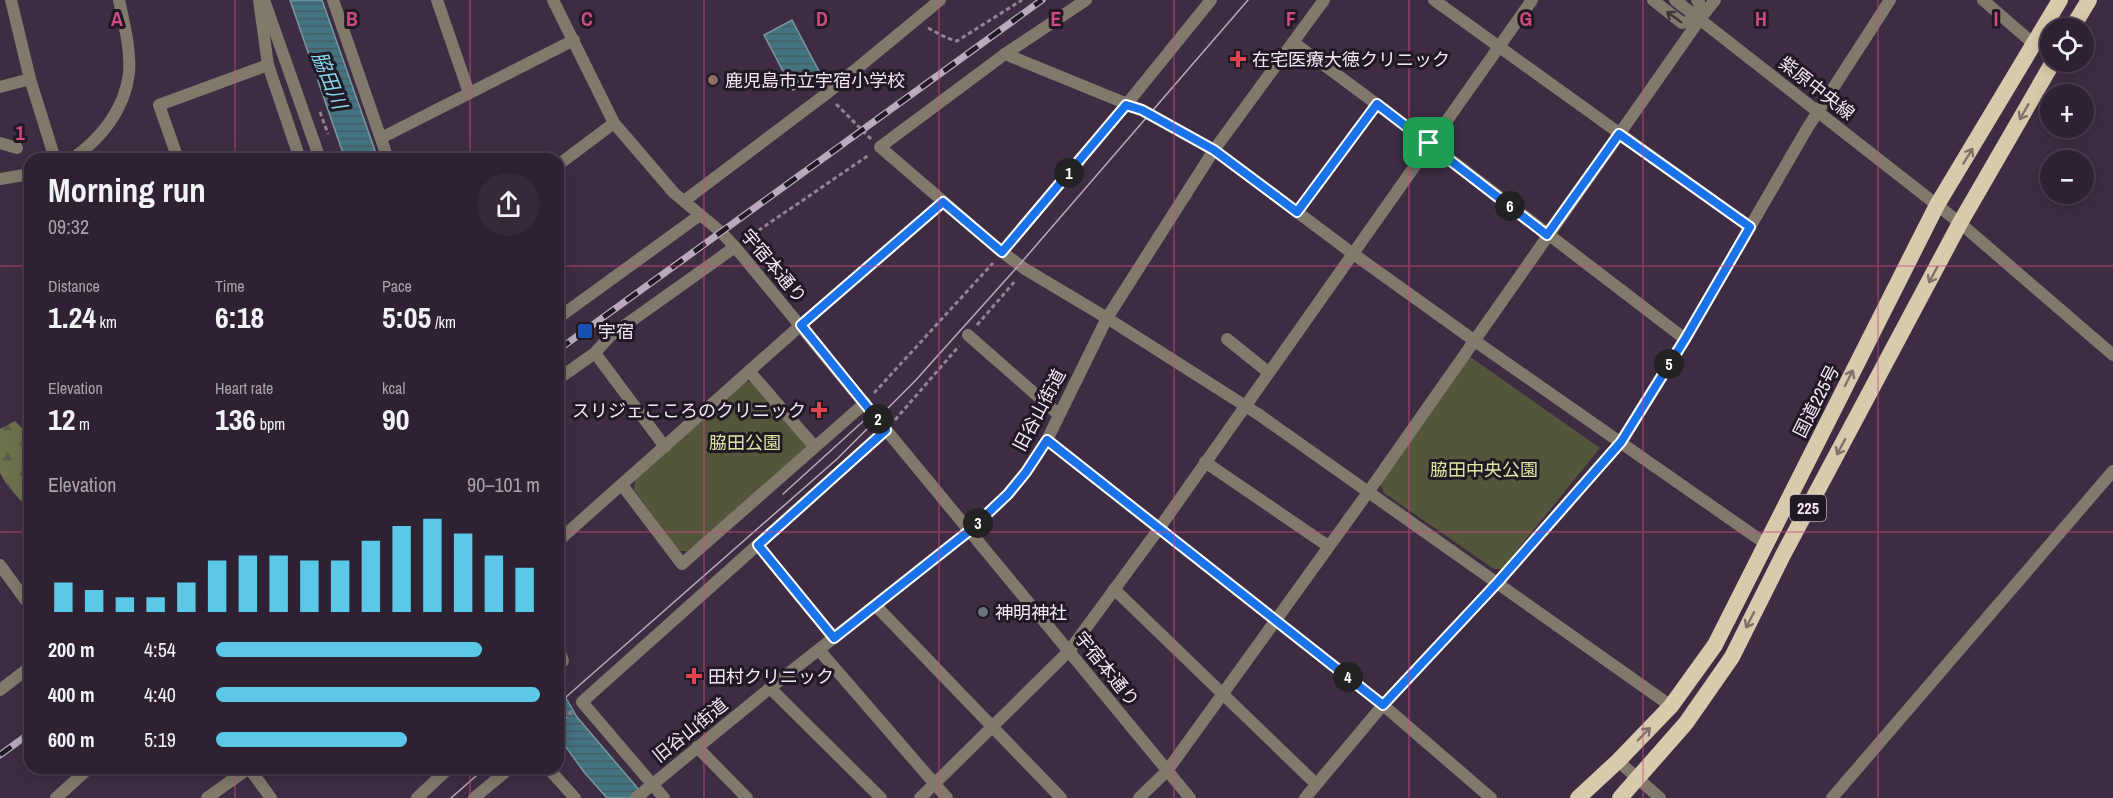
<!DOCTYPE html>
<html lang="en">
<head>
<meta charset="utf-8">
<style>
	:root { --surface:#2e2132; --page:#36293a; --text:#f1f3f6; --muted:#a7a3ac; --line:#493e4d; --accent:#5ac8e6 }
	body { margin:0; font-family:"Archivo Narrow","Noto Sans JP",sans-serif; background:var(--page); color:var(--text); height:100vh; display:flex; flex-direction:column; font-size:22px; white-space:nowrap }
	* { box-sizing:border-box; margin:0 }
	p { font-size:20px; color:var(--muted) }
	.icon { flex:none; width:33px; height:33px; fill:none; stroke:currentColor; stroke-width:2; stroke-linecap:round; stroke-linejoin:round }
	.map { position:relative; flex:1; overflow:hidden }
	.details { position:absolute; left:24px; top:153px; width:540px; height:621px; display:flex; flex-direction:column; background:var(--surface); border-radius:18px; box-shadow:0 3px 15px #0003,0 0 0 2px var(--line) }
	.details>* { flex:none }
	.controls { position:absolute; left:2040px; top:18px; display:grid; gap:12px }
	.controls a { display:grid; place-items:center; width:54px; height:54px; border-radius:50%; background:var(--surface); box-shadow:0 3px 15px #0003,0 0 0 2px var(--line); font-size:30px }
	.pin { position:absolute; display:grid; place-items:center; width:51px; height:51px; color:#fff; margin:-26px; border-radius:12px; box-shadow:0 3px 9px #0006 }
	.km { position:absolute; width:30px; height:30px; margin:-15px; border-radius:50%; background:#222; color:#fff; font-size:16px; line-height:30px; text-align:center }
	.round { display:grid; place-items:center; flex:none; width:63px; height:63px; border-radius:32px; background:var(--page) }
	.head { display:flex; align-items:center; justify-content:space-between; height:102px; padding:0 24px }
	h1 { font-size:33px; font-weight:700; line-height:45px }
	.metrics { display:grid; grid-template-columns:repeat(3,1fr); gap:9px; height:102px; padding:6px 24px }
	.metrics div { display:grid; align-content:center }
	.metrics b { font-size:30px; font-weight:700 }
	.metrics small { font-size:16px; font-weight:400 }
	.metrics p { font-size:16px }
	.chart { height:168px; padding:12px 24px }
	.chart p { display:flex; justify-content:space-between }
	.chart svg { width:100%; height:108px; margin-top:6px; stroke:var(--accent); stroke-width:6 }
	ul { padding:0 24px; list-style:none; font-size:20px }
	li { display:grid; grid-template-columns:96px 72px 1fr; align-items:center; height:45px }
	li i { height:15px; border-radius:8px; background:var(--accent) }
	.map>svg:first-child { display:block }
</style>
</head>
<body>
<div class="map">
<svg width="2113" height="798" viewBox="0 0 2113 798">
	<defs>
		<pattern id="forest-firs" width="22" height="20" patternUnits="userSpaceOnUse" patternTransform="scale(1.5)"><rect width="22" height="20" fill="#6e724c"/><path d="M5 1l3.5 6h-7zM16 11l3.5 6h-7z" fill="#5c5c4b"/></pattern>
		<pattern id="water-rules" width="6" height="5" patternUnits="userSpaceOnUse" patternTransform="scale(1.5)"><rect width="6" height="5" fill="#457481"/><path d="M0 2.5h6" fill="none" stroke="#475b63"/></pattern>
	</defs>
	<rect width="100%" height="100%" fill="#3e2c43"/>
	<polygon fill="url(#forest-firs)" points="15,421 30,436 30,511 7,485 0,473 0,429"/>
	<g fill="#54563c">
		<polygon points="1469,356 1600,448 1502,569 1494,569 1384,493 1380,484"/>
		<polygon points="746,381 756,384 808,446 688,551 679,551 634,490 635,480"/>
	</g>
	<g fill="url(#water-rules)" stroke="#7997a4" stroke-width="1.5">
		<polygon points="290,0 322,0 378,159 345,159"/>
		<polygon points="792,20 821,75 793,90 764,35"/>
		<polygon points="558,684 577,717 646,798 607,798 584,772 558,736"/>
	</g>
	<g fill="none" stroke-linecap="round" stroke-linejoin="round">
		<g stroke="#918396" stroke-width="3" stroke-dasharray="4.5 3" stroke-linecap="butt">
			<polyline points="928,28 947,38 957,41 1022,0"/>
			<polyline points="836,104 871,139"/>
			<polyline points="320,112 328,134"/>
			<polyline points="334,151 337,159"/>
			<polyline points="746,239 869,155"/>
			<polyline points="977,325 1016,280"/>
			<polyline points="874,393 993,263"/>
			<polyline points="895,420 959,346"/>
			<polyline points="558,725 572,711"/>
		</g>
		<g stroke="#80796c" stroke-width="12">
			<polyline points="11,0 30,79 55,159"/>
			<polyline points="259,0 268,65 300,159"/>
			<polyline points="333,0 388,159"/>
			<polyline points="437,0 469,93"/>
			<polyline points="1086,0 1005,54 880,147 1002,252 1025,269 1107,318 1258,414 1671,706"/>
			<polyline points="1434,0 1750,227"/>
			<polyline points="1653,0 1682,23 1700,19"/>
			<polyline points="1697,0 1699,2 1700,19"/>
			<polyline points="1983,0 2035,45"/>
			<polyline points="1293,42 1429,143 1685,339"/>
			<polyline points="1005,54 1142,110 1214,150 1352,253 1475,341 1766,544"/>
			<polyline points="0,87 30,79"/>
			<polyline points="381,138 574,40"/>
			<polyline points="0,143 17,148"/>
			<polyline points="178,159 159,105 268,65"/>
			<polyline points="684,201 826,94 940,0"/>
			<polyline points="1297,212 1377,104"/>
			<polyline points="1002,252 1126,105 1211,0"/>
			<polyline points="558,318 700,215"/>
			<polyline points="968,335 1058,414"/>
			<polyline points="1227,339 1268,372"/>
			<polyline points="595,353 665,447"/>
			<polyline points="749,371 814,446"/>
			<polyline points="558,379 595,353 610,336 735,247"/>
			<polyline points="1047,440 1383,705 1491,798"/>
			<polyline points="1205,462 1328,546"/>
			<polyline points="622,485 682,564 865,403"/>
			<polyline points="558,541 801,325 943,202"/>
			<polyline points="758,545 834,638"/>
			<polyline points="0,565 30,606"/>
			<polyline points="1114,589 1316,784"/>
			<polyline points="876,606 1061,798"/>
			<polyline points="558,647 563,661"/>
			<polyline points="819,650 947,798"/>
			<polyline points="770,688 881,798"/>
			<polyline points="0,690 30,667"/>
			<polyline points="697,747 747,798"/>
			<polyline points="249,768 271,798"/>
			<polyline points="548,768 575,798"/>
			<polyline points="56,798 89,768"/>
			<polyline points="207,798 249,768"/>
			<polyline points="417,798 449,768"/>
			<polyline points="474,798 510,768"/>
			<polyline points="636,798 770,688 969,531 1008,494 1026,472 1047,440 1107,318 1214,150 1324,0"/>
			<polyline points="664,798 582,702 886,430"/>
			<polyline points="920,798 1069,651 1158,530 1532,0"/>
			<polyline points="1139,798 1167,771 1369,491 1700,19 1715,0"/>
			<polyline points="1305,798 1383,705 1498,582 1621,442 1685,339 1808,127 1890,0"/>
		</g>
		<g stroke="#80796c" stroke-width="12">
			<polyline points="264,0 320,159"/>
			<polyline points="553,0 614,123 674,193 721,232 735,247 1190,798"/>
			<polyline points="1675,0 1960,223 2113,355"/>
			<path d="M72 159C101 139 125 109 129 73 131 50 124 23 119 0"/>
			<polyline points="558,165 614,123"/>
			<polyline points="0,179 30,174"/>
			<polyline points="1618,761 1660,798"/>
			<polyline points="1832,798 2113,471"/>
		</g>
		<g stroke="#dacaad" stroke-width="16">
			<polyline points="2072,28 2089,0"/>
			<polyline points="1578,798 1618,761 1671,706 1715,645 1937,205 2060,0"/>
			<polyline points="1620,798 1686,723 1732,657 1783,555 1960,223 2053,62"/>
		</g>
		<g stroke="#b8abbc" stroke-width="1.5">
			<polyline points="783,494 870,415"/>
			<polyline points="558,704 837,459 915,381 1020,264 1248,0"/>
			<polyline points="451,798 485,768"/>
		</g>
		<defs>
			<g id="rail">
				<polyline points="558,350 1042,0"/>
				<polyline points="0,755 30,733"/>
			</g>
		</defs>
		<use href="#rail" stroke="#b8abbc" stroke-width="7"/>
		<use href="#rail" stroke="#201823" stroke-width="4.5" stroke-dasharray="14" stroke-linecap="butt"/>
	</g>
	<defs><path id="oneway-shaft" d="M-6 0H5M1.5-3L5.5 0L1.5 3" fill="none" stroke-width="1.6" stroke-linecap="round" stroke-linejoin="round" transform="scale(1.5)"/></defs>
	<use stroke="#3d3539" href="#oneway-shaft" transform="translate(1674 17) rotate(-144)"/>
	<g stroke="#7d7168">
		<use href="#oneway-shaft" transform="translate(2024 112) rotate(120)"/>
		<use href="#oneway-shaft" transform="translate(1968 156) rotate(-59)"/>
		<use href="#oneway-shaft" transform="translate(1933 275) rotate(118)"/>
		<use href="#oneway-shaft" transform="translate(1849 378) rotate(-63)"/>
		<use href="#oneway-shaft" transform="translate(1841 447) rotate(118)"/>
		<use href="#oneway-shaft" transform="translate(1750 620) rotate(117)"/>
		<use href="#oneway-shaft" transform="translate(1644 734) rotate(-46)"/>
	</g>
	<g fill="none" stroke-linecap="round" stroke-linejoin="round">
		<defs>
			<polygon id="route" points="1377,104 1547,235 1619,134 1750,227 1685,339 1621,442 1498,582 1383,705 1047,440 1026,472 1008,494 969,531 834,638 758,545 886,430 801,325 943,202 1002,252 1126,105 1142,110 1214,150 1297,212"/>
		</defs>
		<use href="#route" stroke="#fff" stroke-width="12"/>
		<use href="#route" stroke="#1a73e8" stroke-width="8"/>
	</g>
	<path fill="none" stroke="#ce4c82" stroke-width="1.5" stroke-opacity="0.55" d="M235 0V159M470 0V159M704 0V798M939 0V798M1174 0V798M1409 0V798M1643 0V798M1878 0V798M0 266H30M558 266H2113M0 532H30M558 532H2113M235 768V798M470 768V798"/>
	<g fill="#e0444e" stroke="#201823" stroke-width="2">
		<path d="M1235 50h6v6h6v6h-6v6h-6v-6h-6v-6h6z"/>
		<path d="M816 401h6v6h6v6h-6v6h-6v-6h-6v-6h6z"/>
		<path d="M691 667h6v6h6v6h-6v6h-6v-6h-6v-6h6z"/>
	</g>
	<circle fill="#8d6e63" stroke="#201823" stroke-width="2" cx="713" cy="80" r="6"/>
	<rect fill="#1a4fb4" stroke="#201823" stroke-width="2" x="577" y="323" width="16" height="16" rx="3"/>
	<circle fill="#6b7280" stroke="#201823" stroke-width="2" cx="983" cy="612" r="6"/>
	<g text-anchor="middle" dominant-baseline="central" stroke-width="6" stroke-linejoin="round" paint-order="stroke">
		<rect fill="#201823" stroke="#b4aab7" stroke-width="1.5" x="1790" y="495" width="36" height="26" rx="4.5"/>
		<g font-size="16" font-weight="bold" fill="#f3e8f7">
			<text x="1808" y="508">225</text>
		</g>
		<g font-size="18" fill="#f3e8f7" stroke="#201823" text-anchor="start">
			<text x="1252" y="59">在宅医療大徳クリニック</text>
			<text x="725" y="80">鹿児島市立宇宿小学校</text>
			<text x="598" y="331">宇宿</text>
			<text x="806" y="410" text-anchor="end">スリジェこころのクリニック</text>
			<text x="995" y="612">神明神社</text>
			<text x="708" y="676">田村クリニック</text>
		</g>
		<g font-size="18" fill="#f3e8f7" stroke="#201823">
			<text transform="translate(1817 88) rotate(38)">紫原中央線</text>
			<text transform="translate(774 266) rotate(50)">宇宿本通り</text>
			<text transform="translate(1816 401) rotate(-63)">国道225号</text>
			<text transform="translate(1039 410) rotate(-62)">旧谷山街道</text>
			<text transform="translate(1107 669) rotate(51)">宇宿本通り</text>
			<text transform="translate(690 730) rotate(-39)">旧谷山街道</text>
		</g>
		<g font-size="18" fill="#dee4a3" stroke="#201823">
			<text x="745" y="442">脇田公園</text>
			<text x="1484" y="469">脇田中央公園</text>
		</g>
		<g font-size="20" font-style="italic" fill="#86d7ee" stroke="#201823">
			<text transform="translate(330 80) rotate(68)">脇田川</text>
		</g>
	</g>
	<g font-size="20" text-anchor="middle" font-weight="bold" fill="#ce4c82" stroke="#201823" stroke-width="6" stroke-linejoin="round" paint-order="stroke">
		<text x="117" y="26">A</text>
		<text x="352" y="26">B</text>
		<text x="587" y="26">C</text>
		<text x="822" y="26">D</text>
		<text x="1056" y="26">E</text>
		<text x="1291" y="26">F</text>
		<text x="1526" y="26">G</text>
		<text x="1761" y="26">H</text>
		<text x="1996" y="26">I</text>
		<text x="20" y="140">1</text>
	</g>
</svg>
<div class="controls">
<a><svg class="icon" aria-label="locate" viewBox="0 0 24 24"><circle cx="12" cy="12" r="6"/><path d="M12 2v4M12 18v4M2 12h4M18 12h4"/></svg></a>
<a>+</a>
<a>−</a>
</div>
<div class="pin" style="left:1429px;top:143px;background:#1e9e55"><svg class="icon" aria-label="arrive" viewBox="0 0 24 24"><path d="M6 21V4h12l-3 4 3 4H6"/></svg></div>
<b class="km" style="left:1069px;top:173px">1</b>
<b class="km" style="left:878px;top:419px">2</b>
<b class="km" style="left:978px;top:523px">3</b>
<b class="km" style="left:1348px;top:677px">4</b>
<b class="km" style="left:1669px;top:364px">5</b>
<b class="km" style="left:1510px;top:206px">6</b>
<section class="details">
<div class="head"><div><h1>Morning run</h1><p>09:32</p></div><a class="round"><svg class="icon" aria-label="share" viewBox="0 0 24 24"><path d="M12 15V3M7 8l5-5 5 5M5 13v7h14v-7"/></svg></a></div>
<div class="metrics">
<div><p>Distance</p><b>1.24<small> km</small></b></div>
<div><p>Time</p><b>6:18</b></div>
<div><p>Pace</p><b>5:05<small> /km</small></b></div>
</div>
<div class="metrics">
<div><p>Elevation</p><b>12<small> m</small></b></div>
<div><p>Heart rate</p><b>136<small> bpm</small></b></div>
<div><p>kcal</p><b>90</b></div>
</div>
<div class="chart"><p><span>Elevation</span>90–101 m</p>
<svg viewBox="0 0 160 44" preserveAspectRatio="none"><path d="M5 44V32M15 44V35M25 44V38M35 44V38M45 44V32M55 44V23M65 44V21M75 44V21M85 44V23M95 44V23M105 44V15M115 44V9M125 44V6M135 44V12M145 44V21M155 44V26"/></svg>
</div>
<ul>
<li><b>200 m</b>4:54<i style="width:82%"></i></li>
<li><b>400 m</b>4:40<i style="width:100%"></i></li>
<li><b>600 m</b>5:19<i style="width:59%"></i></li>
</ul>
</section>
</div>
</body>
</html>
